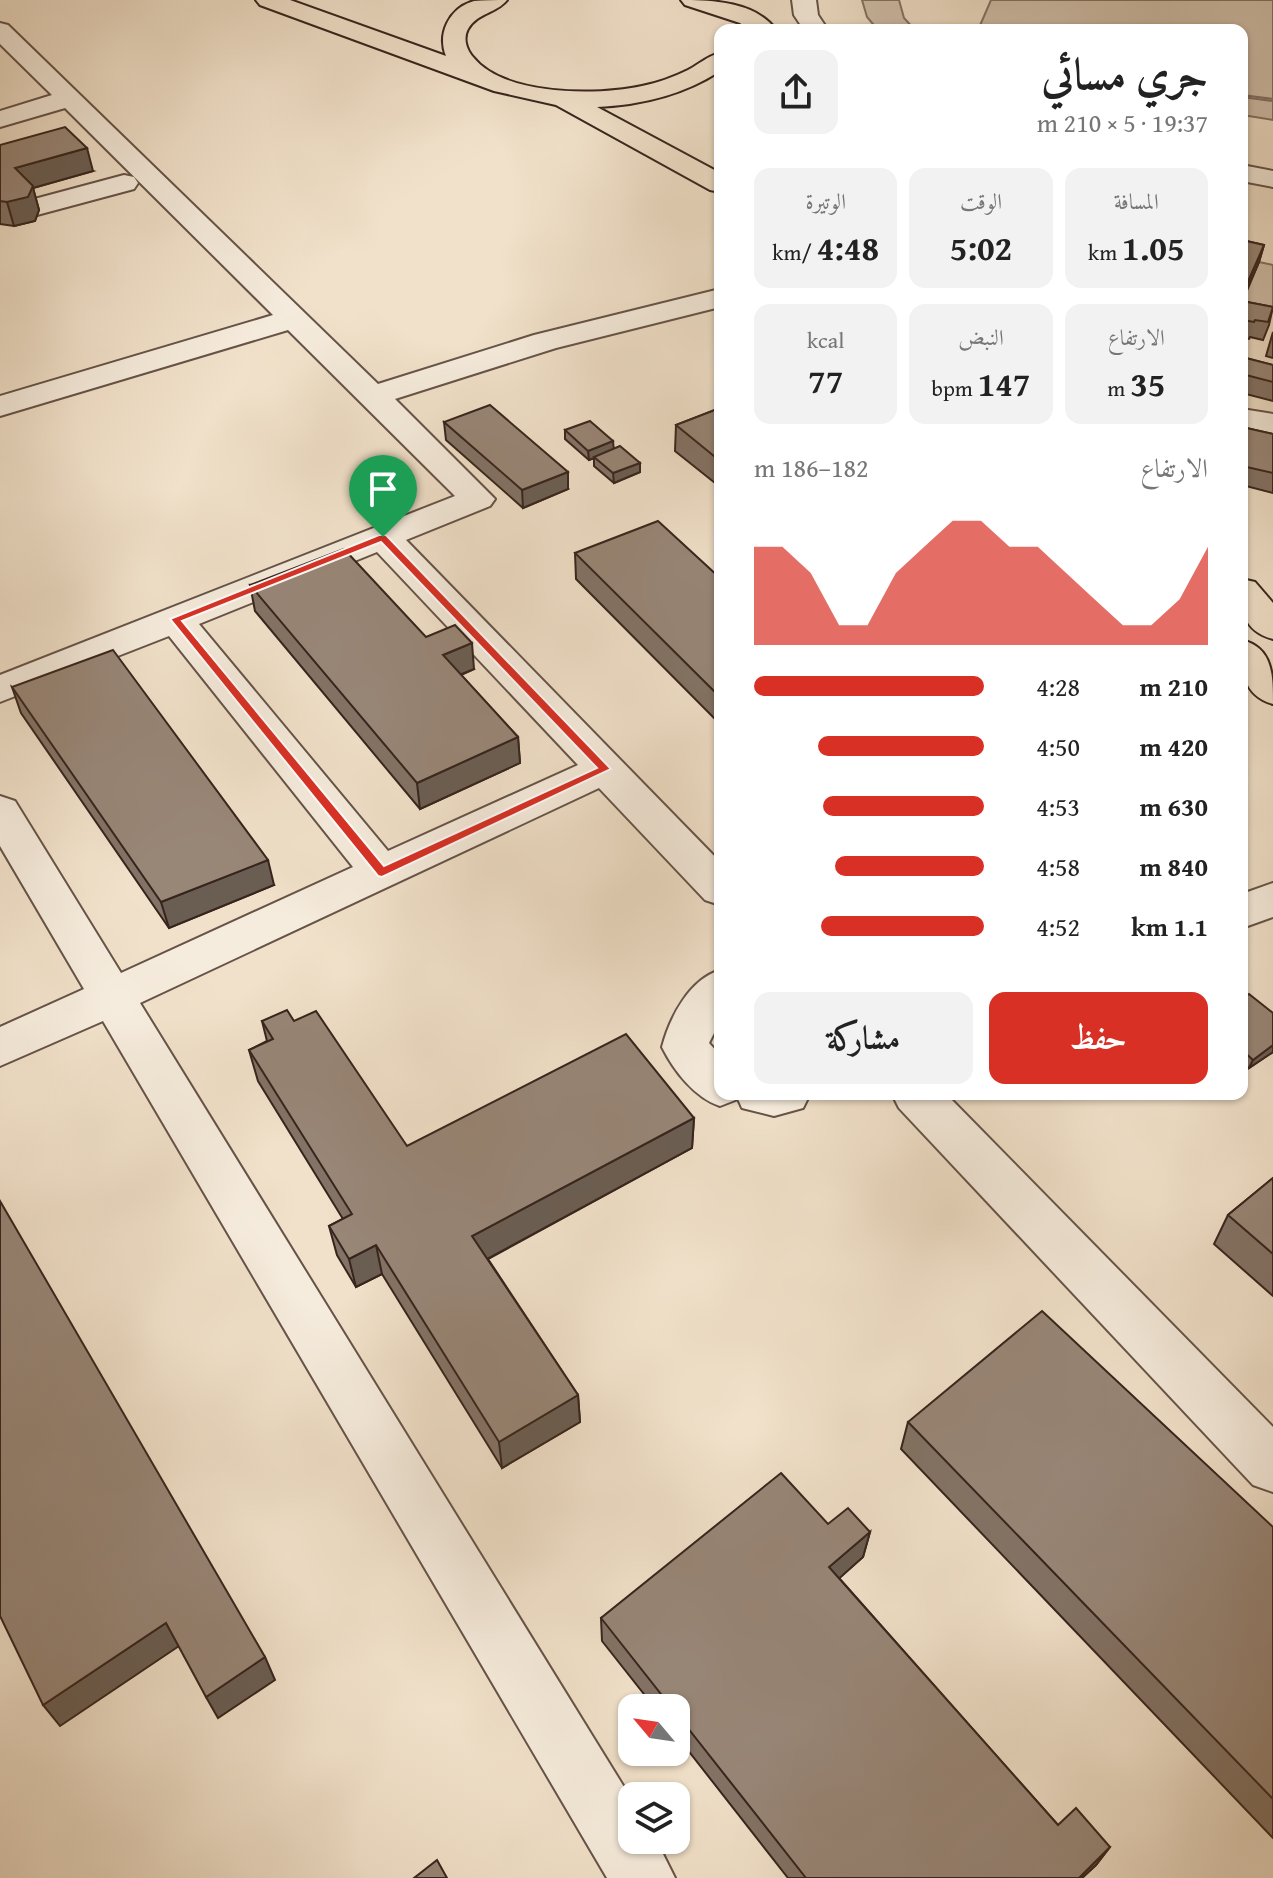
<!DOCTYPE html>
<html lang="ar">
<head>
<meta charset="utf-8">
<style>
	:root { --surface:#fff; --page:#f2f2f2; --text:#222; --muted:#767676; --accent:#d93025 }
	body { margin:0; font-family:"Gentium Book Plus",Amiri,serif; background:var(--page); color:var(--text); direction:rtl; height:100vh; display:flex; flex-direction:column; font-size:30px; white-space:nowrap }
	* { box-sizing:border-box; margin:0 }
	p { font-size:26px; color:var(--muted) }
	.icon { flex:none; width:44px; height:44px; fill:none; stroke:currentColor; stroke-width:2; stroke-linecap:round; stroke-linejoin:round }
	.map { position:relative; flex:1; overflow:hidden; direction:ltr }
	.side { position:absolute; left:714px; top:24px; width:534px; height:1076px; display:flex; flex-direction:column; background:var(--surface); border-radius:16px; box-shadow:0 2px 6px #0004; direction:rtl }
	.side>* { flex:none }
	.needle { width:52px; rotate:299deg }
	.controls { position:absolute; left:618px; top:1694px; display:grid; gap:16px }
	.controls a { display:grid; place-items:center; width:72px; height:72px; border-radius:16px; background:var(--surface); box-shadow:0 2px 6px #0004; font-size:40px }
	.pin { position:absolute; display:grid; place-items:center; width:68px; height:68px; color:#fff; margin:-82px -34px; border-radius:50% 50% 50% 0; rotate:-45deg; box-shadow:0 0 8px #0007 }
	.pin .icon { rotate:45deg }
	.round { display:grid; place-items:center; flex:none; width:84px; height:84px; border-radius:16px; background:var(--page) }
	.overview { display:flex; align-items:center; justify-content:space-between; height:136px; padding:0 40px }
	h1 { font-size:44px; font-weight:700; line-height:60px }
	.figures { display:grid; grid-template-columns:repeat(3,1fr); gap:12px; height:136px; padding:8px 40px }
	.figures div { display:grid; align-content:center; border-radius:16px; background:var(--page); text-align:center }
	.figures b { font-size:34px; font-weight:700 }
	.figures small { font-size:22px; font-weight:400 }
	.figures p { font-size:22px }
	.chart { height:224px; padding:16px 40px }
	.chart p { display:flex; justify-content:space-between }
	.chart svg { width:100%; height:144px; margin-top:8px; fill:var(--accent); opacity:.7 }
	.action { display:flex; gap:16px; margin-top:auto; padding:16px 40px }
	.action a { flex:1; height:92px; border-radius:16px; background:var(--accent); color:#fff; font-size:32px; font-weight:700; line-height:92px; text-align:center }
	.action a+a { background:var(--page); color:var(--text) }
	ul { padding:0 40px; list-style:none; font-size:26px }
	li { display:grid; grid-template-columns:128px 96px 1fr; align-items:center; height:60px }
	li i { height:20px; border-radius:10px; background:var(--accent) }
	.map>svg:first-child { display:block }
</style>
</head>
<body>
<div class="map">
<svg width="1273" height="1878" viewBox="0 0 1273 1878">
	<rect width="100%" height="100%" fill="#f1e1ca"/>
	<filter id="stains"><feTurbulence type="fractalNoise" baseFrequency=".0025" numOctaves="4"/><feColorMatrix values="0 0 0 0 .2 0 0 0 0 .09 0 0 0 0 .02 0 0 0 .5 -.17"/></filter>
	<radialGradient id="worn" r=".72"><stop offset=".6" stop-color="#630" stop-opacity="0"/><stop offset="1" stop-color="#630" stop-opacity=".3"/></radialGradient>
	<g fill="#d1c1ad" stroke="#847265" stroke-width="2">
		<polygon points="862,0 899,0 904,18 915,30 878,30 867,17"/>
		<polygon points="991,0 1273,0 1273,99 1242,95 1242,30 978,30"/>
		<polygon points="1242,97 1273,101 1273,120 1242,115"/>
		<polygon points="1259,262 1273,265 1273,310 1242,303"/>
	</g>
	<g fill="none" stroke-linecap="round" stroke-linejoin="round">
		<defs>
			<g id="minor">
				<polygon points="792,0 816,0 818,15 828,30 804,30 794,15"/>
				<path d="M0 23 8 25 378 384 534 335 720 289V307L556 348 395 399 495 499 490 506 406 540 720 862V905L705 900 599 788 140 1003 632 1800V1840H656L675 1878H607L103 1021 0 1066V1027L84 989 0 846V796L15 801 121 973 353 867 169 636 0 702V675L455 496 288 330 0 416V396L273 315 65 108 0 127V111L52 95 0 44ZM377 552 578 765 388 851 199 624Z"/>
				<polygon points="1242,165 1273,171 1273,187 1242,181"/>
				<polygon points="124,175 134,177 138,183 134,189 37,215 27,213 23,207 27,201"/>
				<polygon points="1242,409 1273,414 1273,434 1242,429"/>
				<polygon points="1273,883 1273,917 1242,928 1242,894"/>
				<path d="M720 970V1021L709 1043 720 1055V1094H810L803 1108 774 1116 742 1108 738 1099 720 1106C695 1098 674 1071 662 1047 670 1017 689 980 720 970Z"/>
				<polygon points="892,1094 946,1094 1273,1427 1273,1492 1253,1485 899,1108"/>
			</g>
			<g id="major">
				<path d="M256 0H290L446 56C437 34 449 8 474 1 484 0 497 0 507 0 497 13 477 13 468 29 463 38 466 49 473 57 504 96 597 96 642 86 657 83 674 77 688 70 699 64 708 56 720 53V71C683 95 641 105 597 107L720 173V192L710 190 556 105 494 91 260 5Z"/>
				<path d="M681 0C713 0 756 2 776 30H749L740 23 685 5Z"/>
				<path d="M1242 579 1255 582 1273 603V639C1240 630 1242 607 1242 579Z"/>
				<path d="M1242 640C1273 648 1273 675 1273 704 1241 695 1242 668 1242 640Z"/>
			</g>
		</defs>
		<use href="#minor" stroke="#665348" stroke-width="4"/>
		<use href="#major" stroke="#37241d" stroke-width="4"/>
		<use href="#minor" fill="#f6ecdd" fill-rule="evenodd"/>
		<use href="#major" fill="#f1e1ca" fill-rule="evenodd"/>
	</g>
	<g fill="#837366" stroke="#37241d" stroke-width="2">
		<polygon points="0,146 93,171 33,188 39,210 35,221 14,226 0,224"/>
		<polygon points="1242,240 1264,245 1259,262 1242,301"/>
		<polygon points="1242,301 1273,307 1269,325 1263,340 1250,337 1249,339 1242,338"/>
		<polygon points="1273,332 1273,358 1266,356"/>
		<polygon points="1242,357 1273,365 1273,401 1242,393"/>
		<polygon points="720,408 720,487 675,451 676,425"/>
		<polygon points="444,422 568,489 523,508 446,440"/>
		<polygon points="1242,427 1273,434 1273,493 1242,485"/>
		<polygon points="565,430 614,449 640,463 640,472 614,483 594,466 594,458 589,460 565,439"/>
		<polygon points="575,553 720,578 720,724 576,579"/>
		<polygon points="250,585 426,637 474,669 461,675 518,737 520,763 420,809 255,611"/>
		<polygon points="12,687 274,885 169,928 21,713"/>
		<polygon points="1242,999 1273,1052 1249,1068 1242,1063"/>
		<polygon points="262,1021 294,1021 407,1146 694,1118 692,1148 488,1259 578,1395 580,1422 502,1468 382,1274 356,1287 337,1255 329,1226 343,1219 258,1081 249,1050 267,1041"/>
		<polygon points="1273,1178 1273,1296 1214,1244 1228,1215"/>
		<polygon points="908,1422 1273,1527 1273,1838 901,1449"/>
		<polygon points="828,1524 870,1532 863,1557 839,1578 1058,1825 1110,1847 1096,1865 1082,1878 788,1878 676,1735 676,1708 655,1708 602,1641 601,1618"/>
	</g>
	<g fill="#6a5e53" stroke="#37241d" stroke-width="2">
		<polygon points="87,148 93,171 33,188 39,210 35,221 14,226 7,202 15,168"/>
		<polygon points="1264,245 1259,262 1242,301 1246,286"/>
		<polygon points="613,441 614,451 589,460 588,451"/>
		<polygon points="640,463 640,472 614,483 613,473"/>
		<polygon points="568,472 568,489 523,508 522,490"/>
		<polygon points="472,643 474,669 445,681 443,655"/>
		<polygon points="518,737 520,763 420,809 417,783"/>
		<polygon points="268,860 274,885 169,928 161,902"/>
		<polygon points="1273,1045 1273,1052 1249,1068 1253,1060"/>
		<polygon points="694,1118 692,1148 476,1265 472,1236"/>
		<polygon points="376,1245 382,1274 356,1287 349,1259"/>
		<polygon points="578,1395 580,1422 502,1468 499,1442"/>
		<polygon points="870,1532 863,1557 824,1592 829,1567"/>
		<polygon points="166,1623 179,1646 60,1726 43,1705"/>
		<polygon points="265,1657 275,1680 218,1718 206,1697"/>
		<polygon points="1110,1847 1096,1865 1082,1878 1079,1878"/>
	</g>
	<g fill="#988677" stroke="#37241d" stroke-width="2">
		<polygon points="65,127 87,148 15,168 33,186 28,197 7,202 0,201 0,145"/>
		<polygon points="1242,240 1264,245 1246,286 1242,285"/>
		<polygon points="1242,301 1273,307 1268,322 1255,320 1254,322 1242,320"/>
		<polygon points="1242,357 1273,365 1273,382 1242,374"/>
		<polygon points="490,405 568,472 522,490 444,422"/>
		<polygon points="720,408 720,461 676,425"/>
		<polygon points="590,421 613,441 588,451 565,430"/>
		<polygon points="1242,427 1273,434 1273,473 1242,466"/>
		<polygon points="620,446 640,463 613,473 594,457"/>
		<polygon points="658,521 720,578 720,697 575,553"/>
		<polygon points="344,549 426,637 455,625 472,643 443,655 518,737 417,783 250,585"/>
		<polygon points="113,650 268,860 161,902 12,687"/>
		<polygon points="1249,994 1273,1013 1273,1045 1253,1060 1242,1050 1242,999"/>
		<polygon points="287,1010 294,1021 316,1011 407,1146 626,1034 694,1118 472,1236 578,1395 499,1442 376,1245 349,1259 329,1226 352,1214 249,1050 273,1039 262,1021"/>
		<polygon points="1273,1178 1273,1254 1228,1215"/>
		<polygon points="0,1201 265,1657 206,1697 166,1623 43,1705 0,1616"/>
		<polygon points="1042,1311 1273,1527 1273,1799 908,1422"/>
		<polygon points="781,1473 828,1524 848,1508 870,1532 829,1567 1058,1825 1076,1808 1110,1847 1079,1878 806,1878 676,1713 676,1708 672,1708 601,1618"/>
		<polygon points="437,1860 447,1878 414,1878"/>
	</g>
	<path fill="#d93025" stroke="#fff" stroke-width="2" fill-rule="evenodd" d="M379 535H386L611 769 382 877 378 876 170 619ZM381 542 597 768 384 866 182 621Z"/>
	<rect width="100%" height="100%" filter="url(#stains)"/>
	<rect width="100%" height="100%" fill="url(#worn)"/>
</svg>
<div class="controls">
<a><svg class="needle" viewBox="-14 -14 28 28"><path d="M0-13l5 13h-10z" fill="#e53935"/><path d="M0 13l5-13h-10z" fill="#767676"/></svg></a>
<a><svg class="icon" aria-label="layers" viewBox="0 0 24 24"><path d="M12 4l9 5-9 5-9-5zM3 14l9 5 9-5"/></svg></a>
</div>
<div class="pin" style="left:383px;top:537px;background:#1e9e55"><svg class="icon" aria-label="arrive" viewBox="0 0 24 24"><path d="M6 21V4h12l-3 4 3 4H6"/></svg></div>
<section class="side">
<div class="overview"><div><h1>جري مسائي</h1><p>19:37 · 5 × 210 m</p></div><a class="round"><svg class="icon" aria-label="share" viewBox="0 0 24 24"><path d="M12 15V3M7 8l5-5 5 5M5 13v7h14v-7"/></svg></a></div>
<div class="figures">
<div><p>المسافة</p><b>1.05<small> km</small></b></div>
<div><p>الوقت</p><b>5:02</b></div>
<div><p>الوتيرة</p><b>4:48<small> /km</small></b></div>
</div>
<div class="figures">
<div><p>الارتفاع</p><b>35<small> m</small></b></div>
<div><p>النبض</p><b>147<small> bpm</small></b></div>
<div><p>kcal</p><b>77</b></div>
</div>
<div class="chart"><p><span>الارتفاع</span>182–186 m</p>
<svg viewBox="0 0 160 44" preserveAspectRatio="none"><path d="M0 44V14L10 14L20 22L30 38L40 38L50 22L60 14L70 6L80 6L90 14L100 14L110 22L120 30L130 38L140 38L150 30L160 14V44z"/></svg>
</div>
<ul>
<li><b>210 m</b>4:28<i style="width:100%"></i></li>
<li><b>420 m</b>4:50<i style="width:72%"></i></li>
<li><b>630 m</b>4:53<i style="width:70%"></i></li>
<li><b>840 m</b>4:58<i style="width:65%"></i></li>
<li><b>1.1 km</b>4:52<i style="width:71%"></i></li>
</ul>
<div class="action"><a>حفظ</a><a>مشاركة</a></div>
</section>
</div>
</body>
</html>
